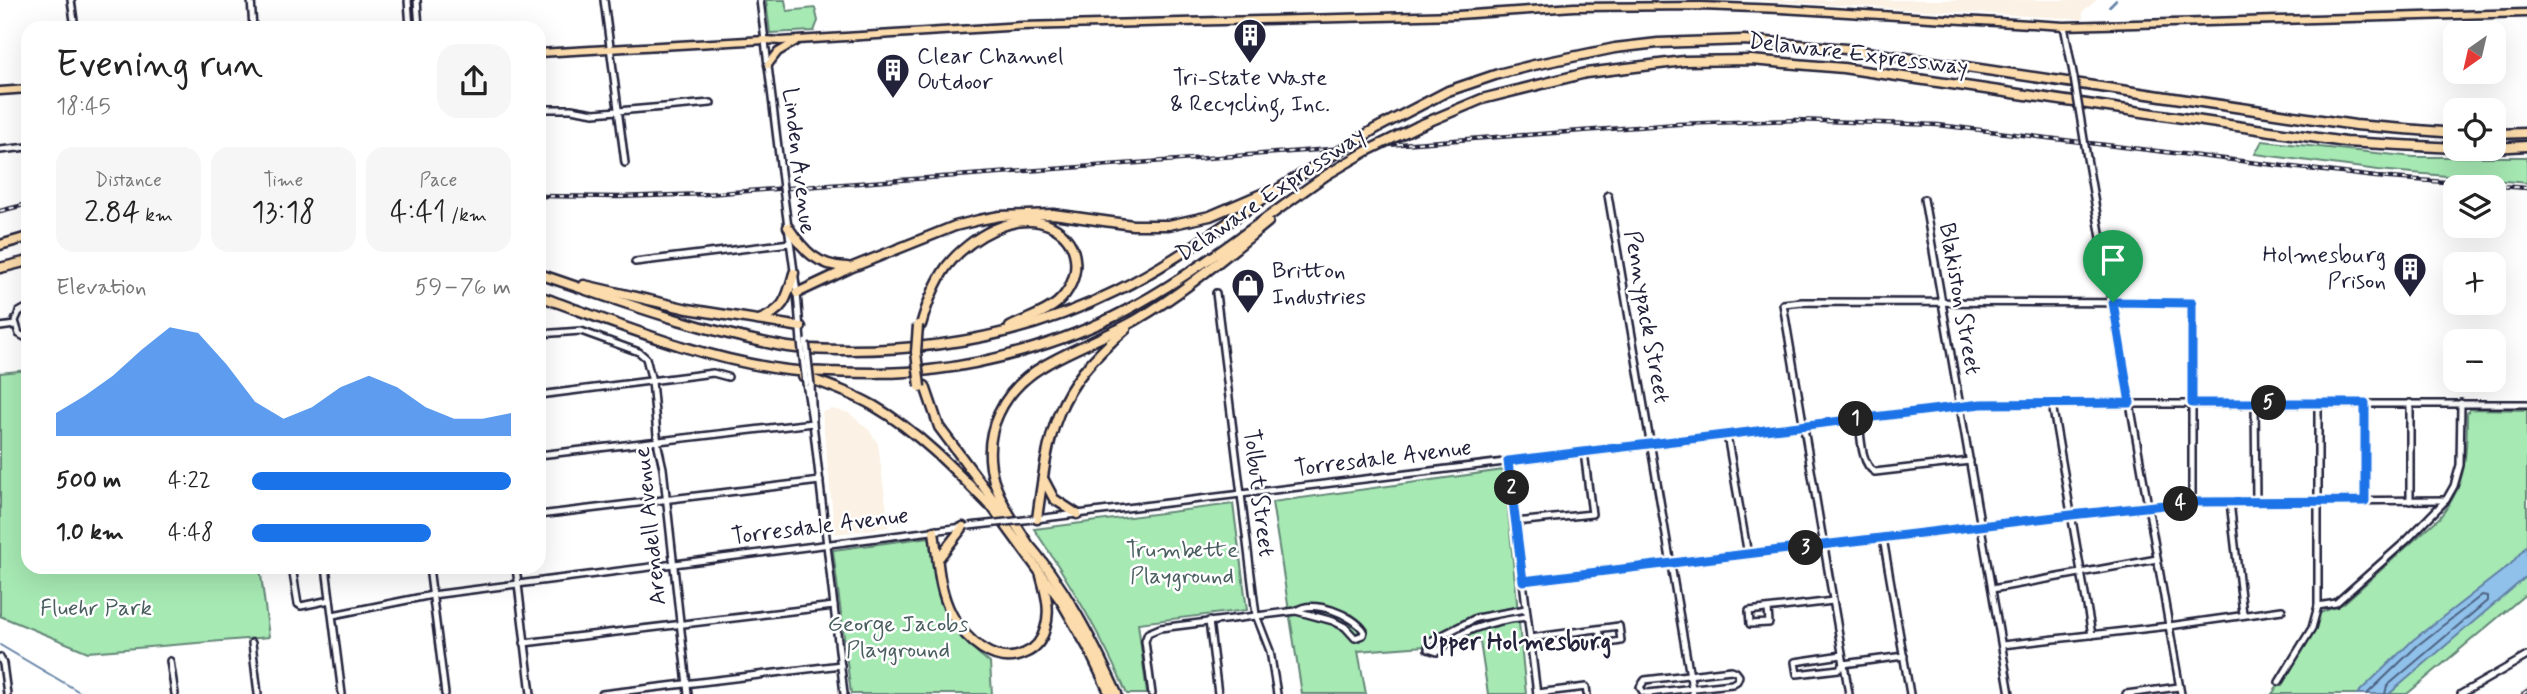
<!DOCTYPE html>
<html lang="en">
<head>
<meta charset="utf-8">
<style>
	:root { --surface:#fff; --page:#f6f6f6; --text:#222; --muted:#767676; --accent:#1a73e8 }
	body { margin:0; font-family:Mynerve,sans-serif; background:var(--page); color:var(--text); height:100vh; display:flex; flex-direction:column; font-size:26px; white-space:nowrap }
	* { box-sizing:border-box; margin:0 }
	p { font-size:23px; color:var(--muted) }
	.icon { flex:none; width:38px; height:38px; fill:none; stroke:currentColor; stroke-width:2; stroke-linecap:round; stroke-linejoin:round }
	.map { position:relative; flex:1; overflow:hidden }
	.panel { position:absolute; left:21px; top:21px; width:525px; height:553px; display:flex; flex-direction:column; background:var(--surface); border-radius:21px; box-shadow:0 7px 28px #0002 }
	.panel>* { flex:none }
	.needle { width:46px; rotate:214deg }
	.buttons { position:absolute; left:2443px; top:21px; display:grid; gap:14px }
	.buttons a { display:grid; place-items:center; width:63px; height:63px; border-radius:14px; background:var(--surface); box-shadow:0 7px 28px #0002; font-size:35px }
	.pin { position:absolute; display:grid; place-items:center; width:60px; height:60px; color:#fff; margin:-72px -30px; border-radius:50% 50% 50% 0; rotate:-45deg; box-shadow:0 0 7px #0007 }
	.pin .icon { rotate:45deg }
	.km { position:absolute; width:35px; height:35px; margin:-18px; border-radius:50%; background:#222; color:#fff; font-size:19px; line-height:35px; text-align:center }
	.round { display:grid; place-items:center; flex:none; width:74px; height:74px; border-radius:21px; background:var(--page) }
	.headline { display:flex; align-items:center; justify-content:space-between; height:119px; padding:0 35px }
	h1 { font-size:38px; font-weight:600; line-height:52px }
	.stats { display:grid; grid-template-columns:repeat(3,1fr); gap:10px; height:119px; padding:7px 35px }
	.stats div { display:grid; align-content:center; border-radius:18px; background:var(--page); text-align:center }
	.stats b { font-size:30px; font-weight:600 }
	.stats small { font-size:19px; font-weight:400 }
	.stats p { font-size:19px }
	.chart { height:196px; padding:14px 35px }
	.chart p { display:flex; justify-content:space-between }
	.chart svg { width:100%; height:126px; margin-top:7px; fill:var(--accent); opacity:.7 }
	ul { padding:0 35px; list-style:none; font-size:23px }
	li { display:grid; grid-template-columns:112px 84px 1fr; align-items:center; height:52px }
	li i { height:18px; border-radius:9px; background:var(--accent) }
	.map>svg:first-child { display:block }
</style>
</head>
<body>
<div class="map">
<svg width="2527" height="694" viewBox="0 0 2527 694">
	<rect width="100%" height="100%" fill="#fff"/>
	<filter id="ink" filterUnits="userSpaceOnUse"><feTurbulence type="fractalNoise" baseFrequency=".0143" numOctaves="2"/><feDisplacementMap in="SourceGraphic" scale="14" xChannelSelector="R" yChannelSelector="G"/><feConvolveMatrix kernelMatrix="1 2 1 2 8 2 1 2 1" color-interpolation-filters="sRGB"/></filter>
	<g filter="url(#ink)">
		<g fill="#fbf1e4">
			<polygon points="1749,0 2097,0 2083,11 2083,19"/>
			<polygon points="832,409 849,413 869,430 878,444 889,527 835,534 822,412"/>
		</g>
		<g fill="#a6e9b3" stroke="#648677" stroke-width="2">
			<polygon points="766,0 785,0 787,11 815,8 818,21 814,31 770,33"/>
			<polygon points="2262,141 2414,157 2527,157 2527,183 2378,170 2255,154"/>
			<polygon points="28,370 28,567 260,567 269,637 88,652 0,616 0,373"/>
			<path d="M2470 409 2527 410V593L2407 694H2389L2420 666 2384 694H2272L2278 686H2281L2320 613 2343 604 2439 518C2467 486 2467 452 2467 413Z"/>
			<polygon points="1504,470 1526,694 1488,694 1480,642 1358,651 1366,694 1302,694 1272,502"/>
			<path d="M1233 504 1247 610 1138 623 1147 694H1127C1101 635 1070 582 1034 529Z"/>
			<path d="M930 537C936 592 943 627 990 663L992 694H851L833 550Z"/>
		</g>
		<polygon fill="#8fc1eb" stroke="#6381a5" stroke-width="2" points="2527,545 2527,576 2389,694 2357,694 2413,640 2511,564"/>
		<g fill="none" stroke-linecap="round" stroke-linejoin="round">
			<polyline stroke="#4e6281" stroke-width="2" points="2367,694 2418,645 2482,595 2487,596 2487,601 2387,686 2385,694"/>
			<g stroke="#6381a5" stroke-width="2">
				<polyline points="2109,7 2116,0"/>
				<polyline points="0,645 83,694"/>
			</g>
			<defs>
				<g id="minor">
					<polyline points="71,0 75,28"/>
					<polyline points="251,0 253,28"/>
					<polyline points="408,0 410,28"/>
					<polyline points="417,0 419,28"/>
					<polyline points="604,0 625,163"/>
					<polyline points="760,0 781,172"/>
					<polyline points="2064,26 2074,78"/>
					<polyline points="539,109 571,109 594,113 711,103"/>
					<polyline points="0,150 28,147"/>
					<polyline points="2087,158 2181,694"/>
					<polyline points="1608,195 1693,694"/>
					<polyline points="1924,199 2010,694"/>
					<polyline points="786,212 797,293 801,342"/>
					<polyline points="635,262 790,243"/>
					<polyline points="1216,293 1256,615 1270,651 1277,694"/>
					<polyline points="28,307 19,312 15,321 19,334 28,339"/>
					<polyline points="0,327 15,325"/>
					<polyline points="539,334 581,331 639,352 646,358 652,381 658,446 663,468 688,694"/>
					<polyline points="806,383 812,420"/>
					<polyline points="811,385 813,423 844,694"/>
					<polyline points="539,395 713,373 728,377"/>
					<polyline points="2255,403 2256,501"/>
					<polyline points="2052,404 2092,635"/>
					<path d="M1859 419C1861 434 1860 464 1875 472L1970 461"/>
					<polyline points="1727,435 1748,555"/>
					<polyline points="539,455 813,423"/>
					<polyline points="1508,461 1537,694"/>
					<polyline points="2365,501 2365,403"/>
					<polyline points="2410,501 2410,403"/>
					<polyline points="2230,502 2243,614"/>
					<polyline points="539,515 820,481"/>
					<polyline points="1036,519 1981,404 2527,404"/>
					<polyline points="1516,522 1592,514 1584,452"/>
					<polyline points="1883,538 1910,694"/>
					<polyline points="292,567 298,604 301,606 330,600"/>
					<polyline points="326,567 342,694"/>
					<polyline points="429,567 445,694"/>
					<polyline points="516,567 531,694"/>
					<polyline points="1523,581 2071,515 2192,502 2446,500"/>
					<polyline points="1992,589 2157,559"/>
					<polyline points="2318,606 2336,603 2407,540 2446,500 2454,486 2460,465 2461,403"/>
					<path d="M1526 609 1476 618 1429 642 1428 649 1437 652C1460 629 1497 620 1527 617"/>
					<polyline points="1768,609 1769,623 1750,624 1749,611 1833,601"/>
					<polyline points="333,615 432,595 963,527"/>
					<polyline points="1209,621 1218,694"/>
					<polyline points="1530,638 1619,626 1621,641 1602,644 1599,629"/>
					<polyline points="252,643 258,694"/>
					<polyline points="524,643 834,606"/>
					<polyline points="2002,645 2169,626 2282,610"/>
					<polyline points="1842,655 1795,662 1797,674 1839,669 1843,664 1904,656"/>
					<polyline points="0,657 3,664 7,694"/>
					<polyline points="170,661 175,694"/>
					<polygon points="1731,670 1736,672 1739,676 1737,681 1732,684 1648,693 1643,692 1640,687 1645,680"/>
					<polyline points="2279,682 2312,628 2318,606 2318,403"/>
					<polyline points="1537,693 1586,687 1587,694"/>
					<polyline points="602,694 841,665"/>
					<path d="M1152 694 1145 641 1148 633 1160 628 1296 611C1312 598 1354 615 1364 631L1363 635 1355 638 1345 627 1333 621 1296 611"/>
					<polyline points="1849,694 1783,304 1802,302 2192,303 2192,502"/>
					<polyline points="2126,694 2179,687"/>
					<polyline points="2461,694 2527,656"/>
				</g>
				<g id="major">
					<polyline points="539,53 765,40 781,41 1022,26 1458,15 1574,7 1701,6 1781,9 2064,26 2527,13"/>
					<polyline points="768,65 778,52 795,42"/>
					<polyline points="0,91 28,89"/>
				</g>
				<g id="highway">
					<polyline points="1418,126 1482,99 1586,73 1684,61 1751,60 1843,68 2345,142 2455,148"/>
					<polyline points="1375,129 1448,91 1498,74 1534,65 1615,48 1658,43 1744,40 1846,49 2355,125 2455,133"/>
					<polyline points="2494,134 2527,133"/>
					<polyline points="2494,148 2527,146"/>
					<path d="M788 227C804 251 817 266 847 267"/>
					<polyline points="0,245 28,237"/>
					<polyline points="0,268 28,261"/>
					<path d="M539 274C619 301 698 330 782 346 804 350 828 350 850 350 942 350 1034 332 1116 291 1181 259 1238 213 1299 176"/>
					<polyline points="584,285 688,309 801,327"/>
					<polyline points="797,293 850,268 955,226 979,220 1000,216 1053,214 1133,225 1169,225 1210,216 1271,190"/>
					<path d="M539 296C620 325 701 359 787 370 801 372 815 371 829 372 862 373 897 374 930 370 995 363 1078 338 1136 305 1203 268 1264 218 1328 174"/>
					<path d="M759 320C785 310 787 298 794 273"/>
					<path d="M921 325C927 304 934 284 947 266 968 239 1016 209 1051 226 1083 242 1082 281 1057 303 1044 314 1025 319 1010 327"/>
					<path d="M803 376C828 385 851 393 874 406 917 431 954 469 989 505"/>
					<polyline points="925,386 939,427 1006,517"/>
					<polyline points="1044,480 1054,499 1077,514"/>
					<polyline points="987,500 1061,601 1087,646 1110,694"/>
					<path d="M1037 519C1049 429 1054 390 1126 329"/>
					<path d="M934 531C938 559 938 589 952 615 965 639 995 668 1025 653 1035 649 1042 640 1045 629 1051 611 1046 594 1041 576"/>
					<path d="M1023 538C1063 583 1092 639 1117 694"/>
					<path d="M1027 542C1014 522 1001 503 994 481 980 433 1003 389 1045 365 1074 348 1106 337 1136 320 1183 293 1226 256 1268 222"/>
					<polyline points="938,559 963,527"/>
				</g>
			</defs>
			<use href="#minor" stroke="#22223b" stroke-width="10"/>
			<use href="#major" stroke="#22223b" stroke-width="11"/>
			<use href="#highway" stroke="#22223b" stroke-width="13"/>
			<use href="#minor" stroke="#fff" stroke-width="5"/>
			<use href="#major" stroke="#fcdcac" stroke-width="6"/>
			<use href="#highway" stroke="#fcdcac" stroke-width="8"/>
			<defs>
				<g id="rail">
					<polyline points="539,196 618,197 706,194 1678,124 1796,120 1938,125 2376,177 2527,188"/>
					<polyline points="0,211 28,204"/>
					<polyline points="2523,694 2527,691"/>
				</g>
			</defs>
			<use href="#rail" stroke="#22223b" stroke-width="4.5"/>
			<use href="#rail" stroke="#fff" stroke-width="2" stroke-dasharray="5" stroke-linecap="butt"/>
			<defs>
				<g id="minor-bridge">
					<polyline points="2074,78 2087,158"/>
					<polyline points="781,172 786,212"/>
					<polyline points="801,342 806,383"/>
					<polyline points="806,342 811,385"/>
					<polyline points="969,526 1033,519"/>
				</g>
				<g id="highway-bridge">
					<polyline points="1328,174 1367,151 1418,126"/>
					<polyline points="1299,176 1375,129"/>
					<polyline points="918,325 916,352 920,387"/>
				</g>
			</defs>
			<use href="#minor-bridge" stroke="#22223b" stroke-width="10" stroke-linecap="butt"/>
			<use href="#highway-bridge" stroke="#22223b" stroke-width="13" stroke-linecap="butt"/>
			<use href="#minor-bridge" stroke="#fff" stroke-width="5"/>
			<use href="#highway-bridge" stroke="#fcdcac" stroke-width="8"/>
		</g>
	</g>
	<g fill="none" stroke-linecap="round" stroke-linejoin="round" filter="url(#ink)">
		<defs>
			<polygon id="route" points="2113,302 2192,303 2192,403 2365,403 2365,501 2192,502 2071,515 1523,581 1508,461 1981,404 2130,403"/>
		</defs>
		<use href="#route" stroke="#fff" stroke-width="14"/>
		<use href="#route" stroke="#1a73e8" stroke-width="9"/>
	</g>
	<defs>
		<symbol id="building-pin" viewBox="-11 -11 22 30"><path d="M0 17L-7.5 6A9.5 9.5 0 1 1 7.5 6Z" fill="#22223b" stroke="#fff"/><path d="M-4-6H4V6H1V3H-1V6H-4ZM-2.5-4.3h1.7v1.8h-1.7ZM.8-4.3h1.7v1.8H.8ZM-2.5-1h1.7V.8h-1.7ZM.8-1h1.7V.8H.8Z" fill="#fff"/></symbol>
		<symbol id="shop-pin" viewBox="-11 -11 22 30"><path d="M0 17L-7.5 6A9.5 9.5 0 1 1 7.5 6Z" fill="#22223b" stroke="#fff"/><path d="M-5-2.5h2.3a2.7 3.5 0 0 1 5.4 0H5L5.5 6h-11ZM-1.5-2.5h3a1.5 2.3 0 0 0-3 0Z" fill="#fff"/></symbol>
	</defs>
	<g fill-rule="evenodd">
		<use href="#building-pin" x="1231" y="16" width="38" height="52"/>
		<use href="#building-pin" x="874" y="51" width="38" height="52"/>
		<use href="#building-pin" x="2391" y="250" width="38" height="52"/>
		<use href="#shop-pin" x="1229" y="266" width="38" height="52"/>
	</g>
	<g text-anchor="middle" dominant-baseline="central" stroke-width="5" stroke-linejoin="round" paint-order="stroke">
		<g font-size="23" fill="#22223b" stroke="#fff">
			<text transform="translate(1858 55) rotate(7)">Delaware Expressway</text>
			<text transform="translate(798 161) rotate(83)">Linden Avenue</text>
			<text transform="translate(1271 195) rotate(-34)">Delaware Expressway</text>
			<text transform="translate(1959 299) rotate(80)">Blakiston Street</text>
			<text transform="translate(1646 317) rotate(80)">Pennypack Street</text>
			<text transform="translate(1383 459) rotate(-7)">Torresdale Avenue</text>
			<text transform="translate(1258 493) rotate(83)">Tolbut Street</text>
			<text transform="translate(651 526) rotate(-96)">Arendell Avenue</text>
			<text transform="translate(820 527) rotate(-7)">Torresdale Avenue</text>
		</g>
		<g font-size="23" fill="#22223b" stroke="#fff" text-anchor="start">
			<text x="917" y="57">Clear Channel<tspan x="917" dy="26">Outdoor</tspan></text>
			<text x="1250" y="79" text-anchor="middle">Tri-State Waste<tspan x="1250" dy="26">&amp; Recycling, Inc.</tspan></text>
			<text x="2386" y="256" text-anchor="end">Holmesburg<tspan x="2386" dy="26">Prison</tspan></text>
			<text x="1272" y="272">Britton<tspan x="1272" dy="26">Industries</tspan></text>
		</g>
		<g font-size="23" fill="#4a5e5f" stroke="#fff">
			<text x="1182" y="551">Trumbette<tspan x="1182" dy="26">Playground</tspan></text>
			<text x="96" y="609">Fluehr Park</text>
			<text x="898" y="625">George Jacobs<tspan x="898" dy="26">Playground</tspan></text>
		</g>
		<g font-size="24" font-weight="bold" fill="#22223b" stroke="#fff">
			<text x="1517" y="642">Upper Holmesburg</text>
		</g>
	</g>
</svg>
<div class="buttons">
<a><svg class="needle" viewBox="-14 -14 28 28"><path d="M0-13l5 13h-10z" fill="#e53935"/><path d="M0 13l5-13h-10z" fill="#767676"/></svg></a>
<a><svg class="icon" aria-label="locate" viewBox="0 0 24 24"><circle cx="12" cy="12" r="6"/><path d="M12 2v4M12 18v4M2 12h4M18 12h4"/></svg></a>
<a><svg class="icon" aria-label="layers" viewBox="0 0 24 24"><path d="M12 4l9 5-9 5-9-5zM3 14l9 5 9-5"/></svg></a>
<a>+</a>
<a>−</a>
</div>
<div class="pin" style="left:2113px;top:302px;background:#1e9e55"><svg class="icon" aria-label="arrive" viewBox="0 0 24 24"><path d="M6 21V4h12l-3 4 3 4H6"/></svg></div>
<b class="km" style="left:1856px;top:419px">1</b>
<b class="km" style="left:1512px;top:488px">2</b>
<b class="km" style="left:1806px;top:548px">3</b>
<b class="km" style="left:2181px;top:504px">4</b>
<b class="km" style="left:2269px;top:403px">5</b>
<section class="panel">
<div class="headline"><div><h1>Evening run</h1><p>18:45</p></div><a class="round"><svg class="icon" aria-label="share" viewBox="0 0 24 24"><path d="M12 15V3M7 8l5-5 5 5M5 13v7h14v-7"/></svg></a></div>
<div class="stats">
<div><p>Distance</p><b>2.84<small> km</small></b></div>
<div><p>Time</p><b>13:18</b></div>
<div><p>Pace</p><b>4:41<small> /km</small></b></div>
</div>
<div class="chart"><p><span>Elevation</span>59–76 m</p>
<svg viewBox="0 0 160 44" preserveAspectRatio="none"><path d="M0 44V36L10 30L20 23L30 14L40 6L50 8L60 19L70 32L80 38L90 34L100 27L110 23L120 27L130 34L140 38L150 38L160 36V44z"/></svg>
</div>
<ul>
<li><b>500 m</b>4:22<i style="width:100%"></i></li>
<li><b>1.0 km</b>4:48<i style="width:69%"></i></li>
</ul>
</section>
</div>
</body>
</html>
